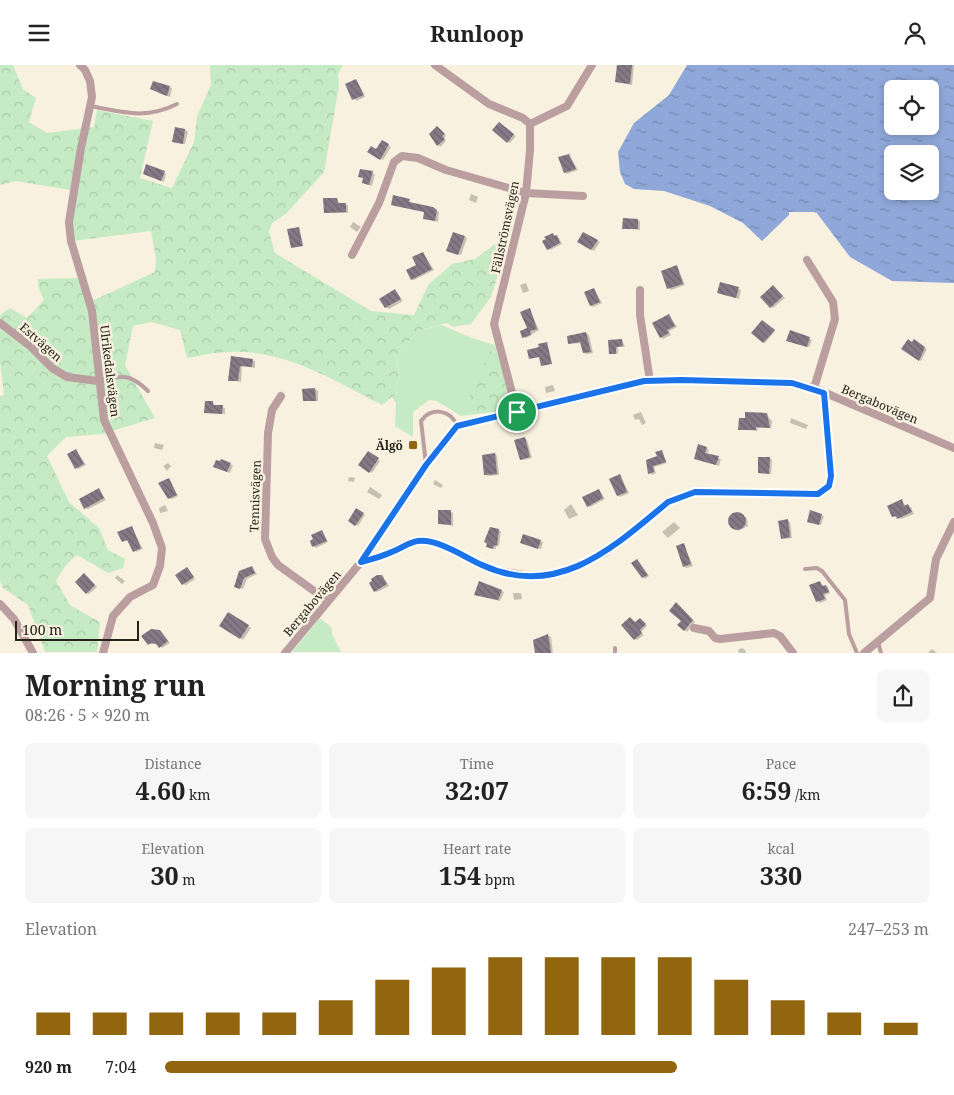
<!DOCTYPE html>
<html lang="en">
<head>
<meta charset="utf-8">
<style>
	:root { --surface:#fff; --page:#f6f6f6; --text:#222; --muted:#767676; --accent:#91660f }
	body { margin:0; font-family:"Noto Serif",serif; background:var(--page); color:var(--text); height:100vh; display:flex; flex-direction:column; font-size:19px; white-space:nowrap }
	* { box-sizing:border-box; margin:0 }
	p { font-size:16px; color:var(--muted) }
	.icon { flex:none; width:28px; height:28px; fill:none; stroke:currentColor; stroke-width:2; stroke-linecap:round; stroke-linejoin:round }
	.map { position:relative; height:588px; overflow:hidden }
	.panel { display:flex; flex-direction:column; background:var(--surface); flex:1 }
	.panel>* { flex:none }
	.tools { position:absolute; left:884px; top:15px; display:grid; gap:10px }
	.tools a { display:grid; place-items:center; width:55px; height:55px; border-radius:8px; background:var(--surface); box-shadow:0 2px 8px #0003; font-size:25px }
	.scale { position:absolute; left:15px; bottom:12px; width:124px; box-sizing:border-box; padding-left:5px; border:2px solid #25221c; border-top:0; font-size:14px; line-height:18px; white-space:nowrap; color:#25221c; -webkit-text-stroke:4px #f8f1df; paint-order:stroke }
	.pin { position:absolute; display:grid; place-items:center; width:42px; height:42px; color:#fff; margin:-21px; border:2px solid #fff; border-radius:50%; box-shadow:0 1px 5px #0007 }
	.round { display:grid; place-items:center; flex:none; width:52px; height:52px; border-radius:8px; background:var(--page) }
	.summary { display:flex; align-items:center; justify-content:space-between; height:85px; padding:0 25px }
	h1 { font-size:28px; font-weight:700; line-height:38px }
	.figures { display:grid; grid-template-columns:repeat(3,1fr); gap:8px; height:85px; padding:5px 25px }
	.figures div { display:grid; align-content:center; border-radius:8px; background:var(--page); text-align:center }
	.figures b { font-size:25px; font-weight:700 }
	.figures small { font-size:14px; font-weight:400 }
	.figures p { font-size:14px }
	.chart { height:140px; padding:10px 25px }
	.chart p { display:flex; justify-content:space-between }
	.chart svg { width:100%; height:90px; margin-top:5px; stroke:var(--accent); stroke-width:6 }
	ul { padding:0 25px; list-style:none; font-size:16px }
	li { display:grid; grid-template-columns:80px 60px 1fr; align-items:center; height:38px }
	li i { height:12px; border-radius:6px; background:var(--accent) }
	header { display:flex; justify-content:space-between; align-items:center; height:65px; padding:0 25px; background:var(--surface); font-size:22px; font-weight:700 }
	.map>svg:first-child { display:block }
</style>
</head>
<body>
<header><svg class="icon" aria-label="menu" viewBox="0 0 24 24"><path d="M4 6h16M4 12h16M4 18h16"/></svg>Runloop<svg class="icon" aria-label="person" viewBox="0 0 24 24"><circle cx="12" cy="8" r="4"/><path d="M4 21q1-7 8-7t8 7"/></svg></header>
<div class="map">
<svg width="954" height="588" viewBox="0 0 954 588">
	<defs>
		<pattern id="forest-crowns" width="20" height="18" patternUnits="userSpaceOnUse" patternTransform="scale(1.25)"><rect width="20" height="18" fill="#c6ebc4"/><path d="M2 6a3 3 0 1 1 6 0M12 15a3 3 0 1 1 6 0" fill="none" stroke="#aac9a8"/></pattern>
		<pattern id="water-ripples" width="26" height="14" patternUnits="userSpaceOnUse" patternTransform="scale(1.25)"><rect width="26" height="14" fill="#90a8d9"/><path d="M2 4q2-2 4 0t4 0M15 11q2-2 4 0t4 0" fill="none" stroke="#7588af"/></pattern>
		<pattern id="building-back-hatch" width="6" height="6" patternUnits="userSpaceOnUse" patternTransform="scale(1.25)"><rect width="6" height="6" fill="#857986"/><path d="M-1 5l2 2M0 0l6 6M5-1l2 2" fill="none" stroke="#6d636d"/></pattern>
	</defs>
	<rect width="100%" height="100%" fill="#f8f1df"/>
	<g fill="#c6ebc4">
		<polygon points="442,260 469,272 495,280 497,288 491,286 461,351 437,336 429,335 413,347 413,372 395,361 396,338 392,332 396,329 399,309 396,290 418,266"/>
		<polygon points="320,553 332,563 332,569 341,587 292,587"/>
	</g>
	<g fill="url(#forest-crowns)">
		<path d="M0 0H13L23 24 36 33 29 57 47 68 94 62 97 45 153 56 140 113 172 123 194 77 197 51 211 20 210 0H343L338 9 339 21 324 107 286 149 272 158 269 167 275 188 371 246 414 250 428 220 452 199 475 194 511 167 491 232 471 259 453 262 447 258 418 266 396 290 399 309 396 329 382 340C333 315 285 284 228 287 215 287 200 291 187 293L180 265 151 257 133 261 125 300 155 353 102 369 66 372 47 391 69 437 99 463 108 485 125 494 123 503 108 508 77 490 66 500 56 516 70 540 100 557 97 587H45L28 540 3 523 0 516V331L4 330 0 297V250L10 243 27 253 44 235 39 224 38 214 78 213 94 235 155 207 156 193 151 166 73 176V156L77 126 15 116 0 120Z"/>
		<polygon points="490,286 497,288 511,332 509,340 502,346 461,351"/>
	</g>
	<path fill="url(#water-ripples)" fill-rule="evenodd" d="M687 0H954V218L892 216 850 192 816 147H789V150L762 176 743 158 710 141 664 126 634 124 625 119 620 107 618 87 634 58 669 30ZM892 24H930V61H892ZM892 89H930V126H892Z"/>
	<g fill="#0003">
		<polygon points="621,0 634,0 632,20 616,17"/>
		<polygon points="356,15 365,32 356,36 347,20"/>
		<polygon points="154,17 172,23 170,32 158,28"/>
		<polygon points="501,60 516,71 510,78 508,77"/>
		<polygon points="176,63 188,66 185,79 176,78"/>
		<polygon points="440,64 446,71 444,73 446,76 440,82 430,69"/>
		<polygon points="382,77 391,82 383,95 369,87 377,86"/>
		<polygon points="569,90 578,105 567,109 565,107"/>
		<polygon points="164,107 166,109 164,117 147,110"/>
		<polygon points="372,108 375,109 372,121 366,119 364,113"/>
		<polygon points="471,129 478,132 476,138 469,135"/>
		<polygon points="337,134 340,139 348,140 348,148 325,148"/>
		<polygon points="409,135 411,138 432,143 439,147 438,157 427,154 425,147 395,141"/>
		<polygon points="638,155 640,156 640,165 624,163"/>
		<polygon points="353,157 361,162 357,167 350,162"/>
		<polygon points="552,169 559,173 562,179 550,185 548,184"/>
		<polygon points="584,169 600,177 594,186 579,177"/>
		<polygon points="465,172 467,173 461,190 450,187"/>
		<polygon points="423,188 434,205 414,215 412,214"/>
		<polygon points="677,201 685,220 671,225 668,223"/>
		<polygon points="526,218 529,226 523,228 520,220"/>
		<polygon points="721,219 741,225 739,234 721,229"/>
		<polygon points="773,222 785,233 773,243 770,242"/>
		<polygon points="594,224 602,238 593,242 590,240"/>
		<polygon points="395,226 403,236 389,244 386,242"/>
		<polygon points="530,245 539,265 526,273 523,272 528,264"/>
		<polygon points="669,250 677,262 669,266 671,270 663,274 661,272"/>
		<polygon points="763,256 775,266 765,278 753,268"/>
		<polygon points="791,267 812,275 809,282 787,276"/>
		<polygon points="586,268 589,270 593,288 587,289 584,288 582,278 569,279"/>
		<polygon points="622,276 625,282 618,282 618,289 611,288 610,277"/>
		<polygon points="914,276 927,284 921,296 903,284"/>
		<polygon points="232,293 255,296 255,303 242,301 241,317 230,315"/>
		<polygon points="553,320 555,326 546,328 545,322"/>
		<polygon points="315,324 318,326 318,336 304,336"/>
		<polygon points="213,337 215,341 225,343 225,349 206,347"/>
		<polygon points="641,347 646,358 642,360 639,354 635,355 633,350"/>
		<polygon points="767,350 772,356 771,363 758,363 757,366 740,364"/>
		<polygon points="791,353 808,360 806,364 790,358"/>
		<polygon points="524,373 527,375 532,393 523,395 521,394"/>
		<polygon points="155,378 164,380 162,385 154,383"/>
		<polygon points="706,383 709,385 707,390 721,394 719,401 695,394"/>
		<polygon points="76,385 86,400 78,404 76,403"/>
		<polygon points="661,386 667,398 654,402 656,408 652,410 649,408 647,396 658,392"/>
		<polygon points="368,388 380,396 372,408 360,400"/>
		<polygon points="495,389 497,391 499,410 488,411 485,409"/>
		<polygon points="769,393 772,395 771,409 759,408"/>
		<polygon points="168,398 171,401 167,406 163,401"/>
		<polygon points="230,399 233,400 230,408 217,403"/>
		<polygon points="620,411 629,428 620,432 618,430"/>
		<polygon points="349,412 355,413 354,417 348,416"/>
		<polygon points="169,414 178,431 172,434 169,433"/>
		<polygon points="435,415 443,420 441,423 433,419"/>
		<polygon points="370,422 382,430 379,434 367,427"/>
		<polygon points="99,425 106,435 88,444 85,443"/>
		<polygon points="599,425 605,434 590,442 588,441"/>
		<polygon points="902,436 906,441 911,442 914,449 901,454 893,451"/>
		<polygon points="571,439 578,450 569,454 564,445"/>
		<polygon points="165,440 168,446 160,448 159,443"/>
		<polygon points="356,445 365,450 358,461 349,456"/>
		<polygon points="450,446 453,448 453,461 440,458"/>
		<polygon points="732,448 743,450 747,454 748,461 738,466 731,460 731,455 729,453"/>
		<polygon points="821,450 824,451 821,460 811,457"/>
		<polygon points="787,456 790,457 792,473 784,474 782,473"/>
		<polygon points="674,457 680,463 668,473 662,467"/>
		<polygon points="131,462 143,484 136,487 129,476 123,476"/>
		<polygon points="498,465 501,466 499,481 496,480 496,484 490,483 485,477 486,470 490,470"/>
		<polygon points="322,467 328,477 316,483 313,481"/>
		<polygon points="540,476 543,477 541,484 524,479"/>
		<polygon points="684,480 693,501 686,503 684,501"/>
		<polygon points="637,496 649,511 645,514 643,512"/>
		<polygon points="252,502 257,509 247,514 243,524 235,521"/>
		<polygon points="187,503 195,514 186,520 183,519"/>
		<polygon points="117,510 125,516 122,519 115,513"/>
		<polygon points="87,511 97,522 89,529 87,528"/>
		<polygon points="382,511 389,521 377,527 375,526"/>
		<polygon points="820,517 824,522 828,522 830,528 825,530 827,535 820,538 817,536"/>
		<polygon points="501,526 504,527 500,536 478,531"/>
		<polygon points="513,528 521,528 522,534 514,535"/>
		<polygon points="679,540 695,557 687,567 679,560 682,556"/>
		<polygon points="229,548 251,563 243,575 221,560"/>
		<polygon points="643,556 647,561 641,567 644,570 637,575 635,574 636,558"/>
		<polygon points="160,566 170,578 162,583 158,579 148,579"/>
		<polygon points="548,571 551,572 553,588 537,588"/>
		<polygon points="742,583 745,585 746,588 739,588 738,585"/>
		<polygon points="932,584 937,588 928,588"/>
	</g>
	<g fill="url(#building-back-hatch)">
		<polygon points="617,0 632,0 630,19 615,17"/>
		<polygon points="356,14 364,30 352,35 345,19"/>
		<polygon points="153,16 170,21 167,31 150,24"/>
		<polygon points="499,57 514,69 507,78 492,65"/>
		<polygon points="437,61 445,69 442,71 445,74 437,81 429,69"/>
		<polygon points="175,62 185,64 183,79 172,77"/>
		<polygon points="382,75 389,79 380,95 367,87 371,81 376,84"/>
		<polygon points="569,89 576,104 564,108 558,92"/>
		<polygon points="146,99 165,106 161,116 143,109"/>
		<polygon points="360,104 373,106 369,120 362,118 363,113 358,112"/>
		<polygon points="393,130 410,134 409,137 433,142 437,145 435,156 423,154 424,147 391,140"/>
		<polygon points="323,133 337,133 338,138 346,138 346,147 324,148"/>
		<polygon points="623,153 638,154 638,164 622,164"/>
		<polygon points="299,162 303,181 291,183 287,164"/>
		<polygon points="453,167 465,171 458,190 446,186"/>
		<polygon points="583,167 598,175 591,185 577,177"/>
		<polygon points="553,168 554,171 557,170 560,178 547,185 542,176 546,174 544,172"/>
		<polygon points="423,187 432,204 411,215 406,205 416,200 412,192"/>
		<polygon points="677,200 683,219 667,224 661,206"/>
		<polygon points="720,217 739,222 736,233 717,228"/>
		<polygon points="773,220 783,231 770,243 760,232"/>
		<polygon points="594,223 600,237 590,241 584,227"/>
		<polygon points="395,224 401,234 385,243 379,234"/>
		<polygon points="530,243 537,264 530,266 531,270 522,273 520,266 527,263 520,247"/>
		<polygon points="669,249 675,261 667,265 669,268 660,273 652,258"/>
		<polygon points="762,255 775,265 763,278 751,268"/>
		<polygon points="790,265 810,272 807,282 786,276"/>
		<polygon points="586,267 591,287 583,288 580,277 568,279 567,271"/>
		<polygon points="622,274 623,281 616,282 616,289 609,289 608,275"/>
		<polygon points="908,274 912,277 914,274 925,282 919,296 901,284"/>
		<polygon points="547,277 552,299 541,301 539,292 529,294 527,285 539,282 538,279"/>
		<polygon points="231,291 253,294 252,302 240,301 238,316 228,316"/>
		<polygon points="315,323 316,336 303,336 302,324"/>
		<polygon points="205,336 213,336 213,340 223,340 222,349 204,348"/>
		<polygon points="745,347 767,348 770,363 756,362 756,365 738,365 739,353 745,353"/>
		<polygon points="525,372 530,392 520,395 514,375"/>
		<polygon points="698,379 707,382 705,388 719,391 716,400 694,394"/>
		<polygon points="76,384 84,399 75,404 67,389"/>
		<polygon points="662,385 666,397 653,401 654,407 648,409 646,395 657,391 655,387"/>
		<polygon points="368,386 379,393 369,408 358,400"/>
		<polygon points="495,388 497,409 484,410 482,390"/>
		<polygon points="758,392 770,392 769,409 758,408"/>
		<polygon points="221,394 231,398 227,407 213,402 216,395 220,396"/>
		<polygon points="620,409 627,427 617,431 609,414"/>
		<polygon points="169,413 177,430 168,434 158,418"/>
		<polygon points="99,423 104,433 84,444 79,434"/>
		<polygon points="599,424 603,433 587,442 582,432"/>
		<polygon points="902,434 904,441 908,439 912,447 897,454 896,451 892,452 887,441"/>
		<polygon points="356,443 364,448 355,461 348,456"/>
		<polygon points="438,445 451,445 451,460 438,459"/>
		<polygon points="810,445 822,449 819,460 807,457"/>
		<circle cx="737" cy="456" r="9"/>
		<polygon points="788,454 790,472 781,474 778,456"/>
		<polygon points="132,461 141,483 133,487 127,475 122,477 117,467"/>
		<polygon points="490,462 499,464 497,481 494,480 493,484 486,482 487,478 484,477"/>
		<polygon points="322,465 327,476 312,482 310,476 313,474 311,470"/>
		<polygon points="523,469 541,475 538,484 520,478"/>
		<polygon points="684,478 691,499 683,502 676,481"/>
		<polygon points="637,494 648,510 642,513 631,498"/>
		<polygon points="252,501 255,508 244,513 240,524 234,522 239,506"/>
		<polygon points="187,502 194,512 182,520 175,510"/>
		<polygon points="84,508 95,520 86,529 75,517"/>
		<polygon points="377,510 382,510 387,519 374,527 369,518 372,516 371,514"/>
		<polygon points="479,516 502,525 498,535 474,530"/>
		<polygon points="820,516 822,521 826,520 829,527 823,529 825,534 816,537 809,520"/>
		<polygon points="676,537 693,555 684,566 677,560 681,556 669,546"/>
		<polygon points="228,547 249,560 240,574 219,561"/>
		<polygon points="630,552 635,557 640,553 646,559 640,565 642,568 634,575 621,560"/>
		<polygon points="151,564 160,565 168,576 159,583 156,579 151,578 148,580 141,571"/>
		<polygon points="548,569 551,588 535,588 533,575"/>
	</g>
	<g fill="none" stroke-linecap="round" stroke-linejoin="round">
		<polyline stroke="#979286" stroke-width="1" stroke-dasharray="1 4" stroke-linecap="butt" points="815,148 817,144"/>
		<g stroke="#bb9e9f" stroke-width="4">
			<path d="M90 41C123 47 145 55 177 39"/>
			<path d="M100 315C123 310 131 309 148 326"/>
			<path d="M426 399 421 356C432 341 451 345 457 361"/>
			<polyline points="805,504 817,503 822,506 845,535 849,569 857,588"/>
			<polyline points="878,577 881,588"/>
			<polyline points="615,583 615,588"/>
		</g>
		<g stroke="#bb9e9f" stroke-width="8">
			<polyline points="80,0 85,5 90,16 92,32 81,83 69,157 71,176 92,246 104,355 153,458 162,483 160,501 153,520 130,532 113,551 103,588"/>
			<polyline points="435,0 489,39 523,53 530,59 530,85 526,128 494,259 517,347"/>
			<polyline points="530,59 567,41 592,0"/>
			<polyline points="352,190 379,138 394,97 402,91 418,93 446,105 526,128 583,131"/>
			<polyline points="807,195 833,237 835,254 814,323"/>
			<polyline points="640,225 640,250 650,316"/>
			<polyline points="0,258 30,281 52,303 67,312 98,316"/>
			<polyline points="281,331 272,345 268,368 265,474 272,492 278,500 328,536"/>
			<polyline points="361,497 383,491 408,478 418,476 431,476 497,506 531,511 550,510 577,502 605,488 668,437 695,427 818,429 829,421 831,411 824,328"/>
			<polyline points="0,539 14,554 33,588"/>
			<polyline points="694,563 709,566 715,573 720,574 774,568 780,571 793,588"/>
			<polyline points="285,588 361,497 426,400 457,361 644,316 682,315 792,319 814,323 954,383"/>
			<polyline points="864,588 930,533 936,494 954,457"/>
		</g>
	</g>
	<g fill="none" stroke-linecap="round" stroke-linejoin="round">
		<defs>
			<path id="route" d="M682 315 792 318 824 328 831 411 829 421 818 429 695 427 668 437C614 482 558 535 482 500 464 492 439 474 418 476 409 477 402 483 394 486 383 491 373 494 361 497L426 400 457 361 644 316Z"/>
		</defs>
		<use href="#route" stroke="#fff" stroke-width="10"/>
		<use href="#route" stroke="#1a73e8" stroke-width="6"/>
	</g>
	<rect fill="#91660f" stroke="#f8f1df" stroke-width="2" x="408" y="375" width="10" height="10" rx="2.5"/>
	<g text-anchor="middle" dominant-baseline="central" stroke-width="5" stroke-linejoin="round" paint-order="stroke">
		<g font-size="12" fill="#25221c" stroke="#f8f1df">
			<text transform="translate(505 162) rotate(-78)">Fällströmsvägen</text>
			<text transform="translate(41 277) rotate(41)">Estvägen</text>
			<text transform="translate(110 306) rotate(83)">Ulrikedalsvägen</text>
			<text transform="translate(880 339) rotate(23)">Bergabovägen</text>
			<text transform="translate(255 431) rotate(-88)">Tennisvägen</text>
			<text transform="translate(312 538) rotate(-50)">Bergabovägen</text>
		</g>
		<g font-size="12" font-weight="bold" fill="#25221c" stroke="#f8f1df" text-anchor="end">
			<text x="403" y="380">Älgö</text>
		</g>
	</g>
</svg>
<div class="tools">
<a><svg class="icon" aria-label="locate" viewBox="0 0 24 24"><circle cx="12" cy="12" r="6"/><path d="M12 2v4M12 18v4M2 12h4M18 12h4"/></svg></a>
<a><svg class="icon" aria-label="layers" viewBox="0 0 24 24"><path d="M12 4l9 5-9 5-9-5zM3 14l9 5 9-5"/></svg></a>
</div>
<div class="scale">100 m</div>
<div class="pin" style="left:517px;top:347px;background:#1e9e55"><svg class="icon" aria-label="arrive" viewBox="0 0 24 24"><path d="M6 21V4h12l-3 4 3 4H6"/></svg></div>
</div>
<section class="panel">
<div class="summary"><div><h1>Morning run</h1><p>08:26 · 5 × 920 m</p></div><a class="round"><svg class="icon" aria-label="share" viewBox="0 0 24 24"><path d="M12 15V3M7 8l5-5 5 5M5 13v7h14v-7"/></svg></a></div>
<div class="figures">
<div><p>Distance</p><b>4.60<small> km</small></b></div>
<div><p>Time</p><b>32:07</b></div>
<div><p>Pace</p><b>6:59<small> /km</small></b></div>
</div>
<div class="figures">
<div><p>Elevation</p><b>30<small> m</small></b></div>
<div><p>Heart rate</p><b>154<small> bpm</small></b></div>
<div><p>kcal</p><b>330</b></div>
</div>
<div class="chart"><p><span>Elevation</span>247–253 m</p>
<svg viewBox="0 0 160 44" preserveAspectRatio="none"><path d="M5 44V33M15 44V33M25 44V33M35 44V33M45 44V33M55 44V27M65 44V17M75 44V11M85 44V6M95 44V6M105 44V6M115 44V6M125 44V17M135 44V27M145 44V33M155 44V38"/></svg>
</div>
<ul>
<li><b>920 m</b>7:04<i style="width:67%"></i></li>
</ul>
</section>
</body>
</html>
